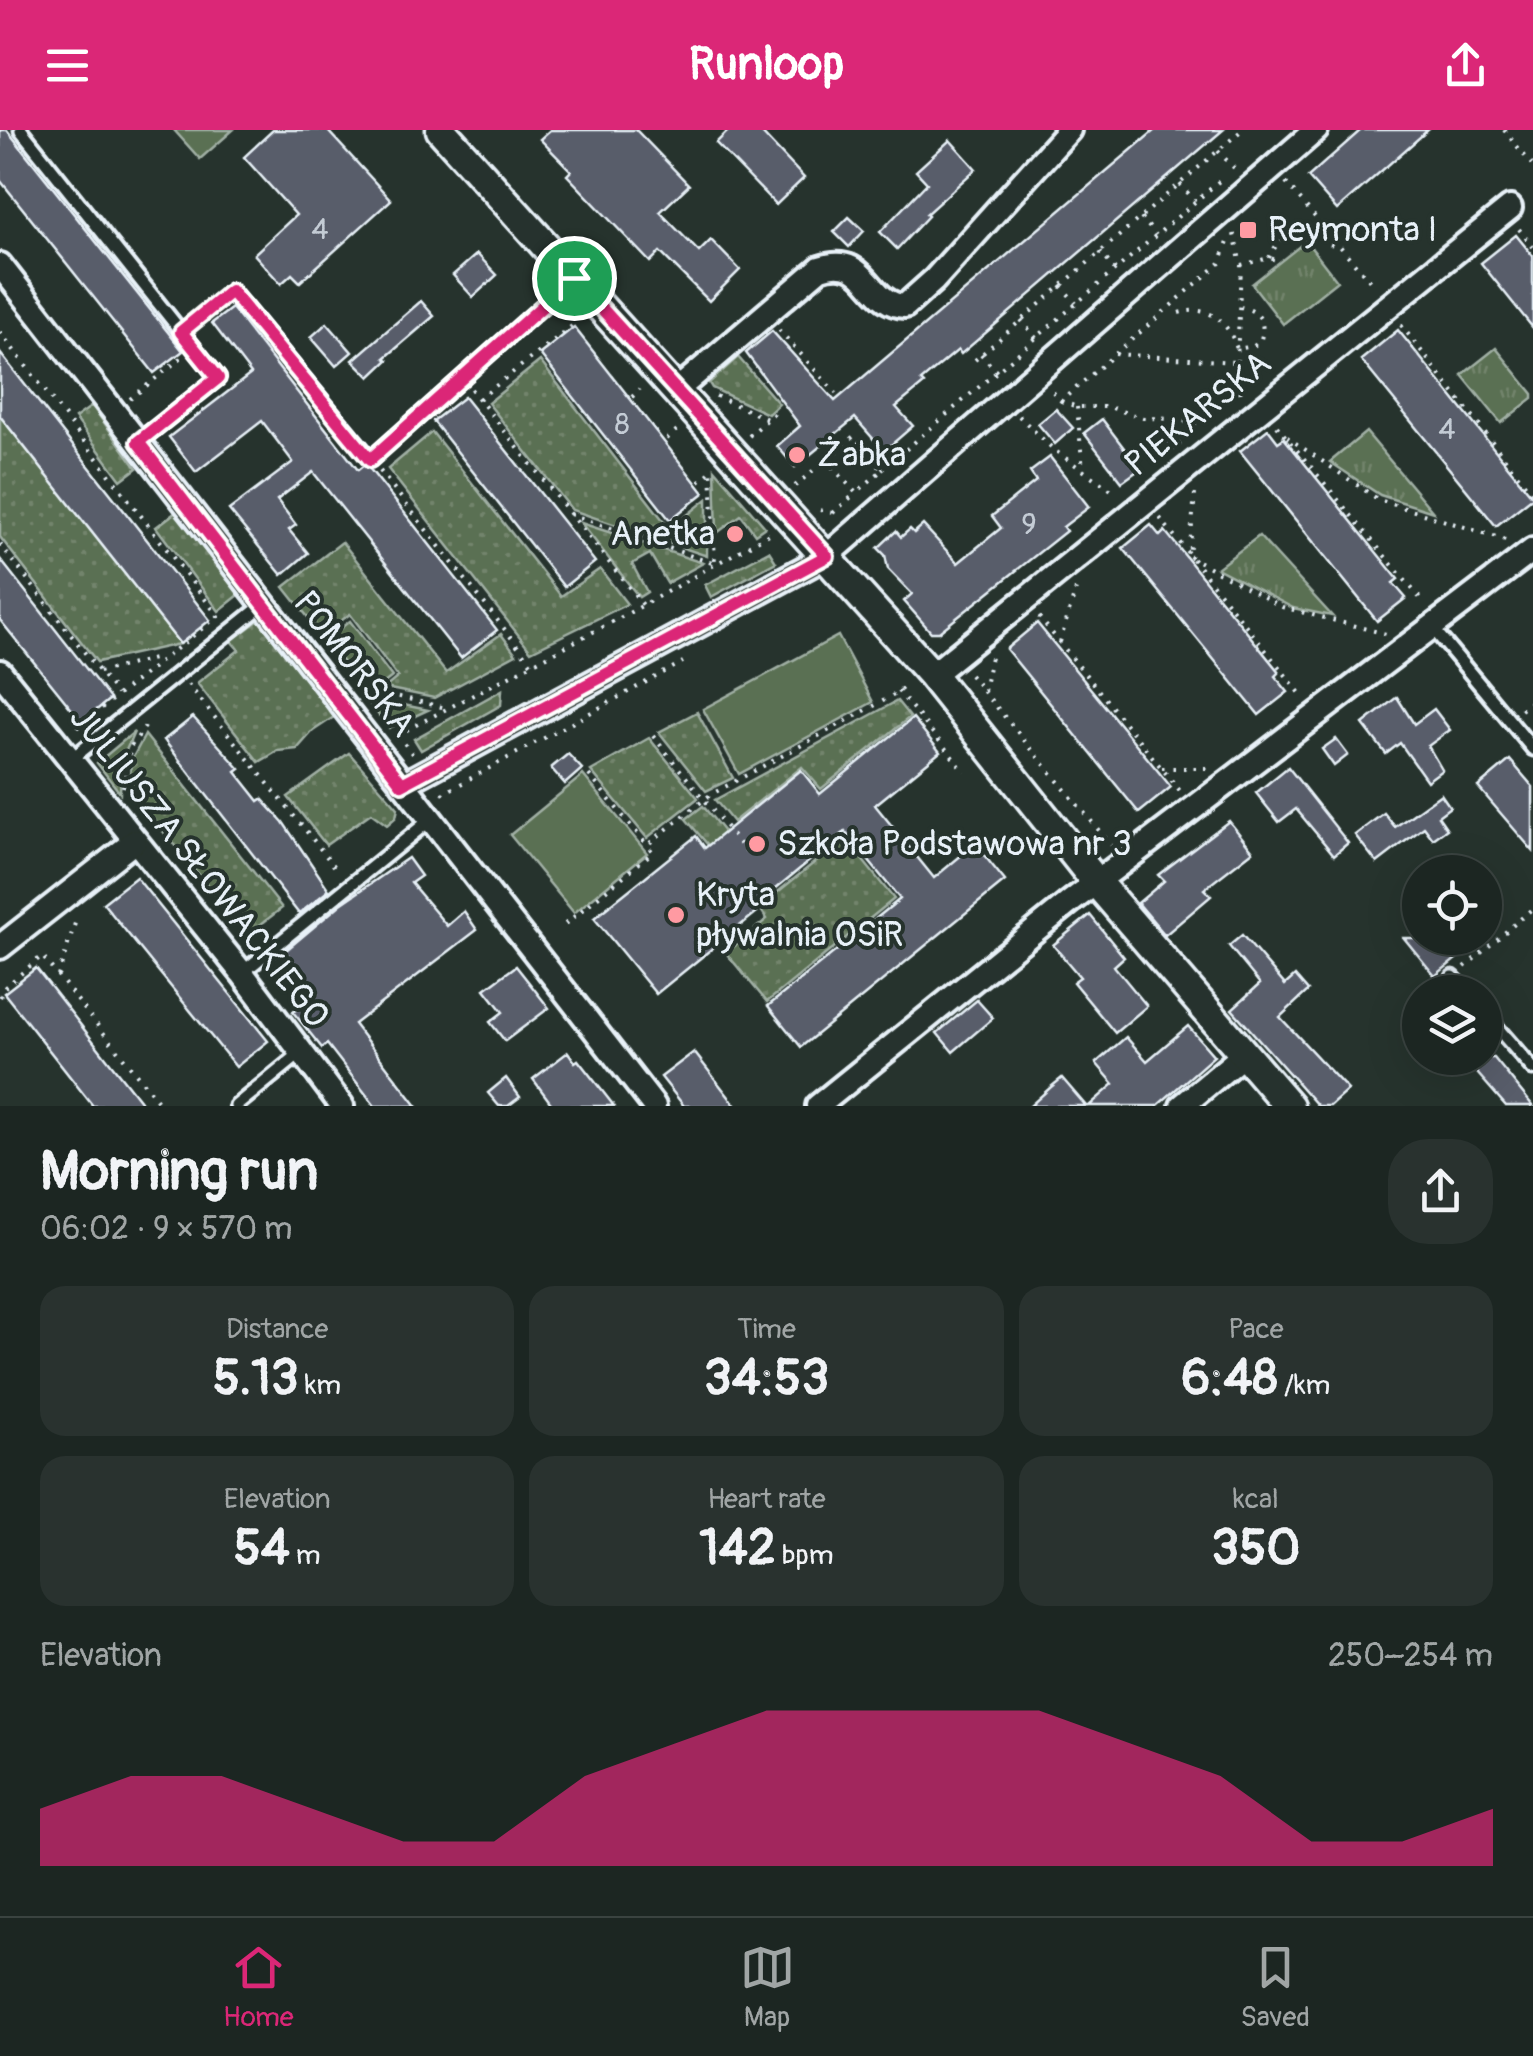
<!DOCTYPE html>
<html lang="en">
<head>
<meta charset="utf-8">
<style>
	:root { --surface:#1c2622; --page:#29322f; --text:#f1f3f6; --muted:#a0a5a5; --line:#3a4340; --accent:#db2777 }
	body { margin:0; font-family:Pangolin,sans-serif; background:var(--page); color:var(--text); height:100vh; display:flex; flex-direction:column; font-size:38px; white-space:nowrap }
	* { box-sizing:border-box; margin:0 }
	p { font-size:32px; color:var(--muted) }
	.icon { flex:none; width:55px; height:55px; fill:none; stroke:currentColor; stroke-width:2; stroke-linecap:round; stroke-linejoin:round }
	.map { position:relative; height:976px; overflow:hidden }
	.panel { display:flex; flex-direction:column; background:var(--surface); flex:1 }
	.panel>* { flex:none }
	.buttons { position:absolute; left:1402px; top:725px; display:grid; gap:20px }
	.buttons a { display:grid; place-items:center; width:100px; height:100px; border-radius:50%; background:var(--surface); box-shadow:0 10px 40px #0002,0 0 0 2px var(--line); font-size:50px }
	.pin { position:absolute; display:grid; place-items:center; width:85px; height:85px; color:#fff; margin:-42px; border:5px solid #fff; border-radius:50%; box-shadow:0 2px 10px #0007 }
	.round { display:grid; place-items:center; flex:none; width:105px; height:105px; border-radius:40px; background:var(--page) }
	.head { display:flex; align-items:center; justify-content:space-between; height:170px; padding:0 40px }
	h1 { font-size:55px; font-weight:700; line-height:75px }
	.metrics { display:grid; grid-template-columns:repeat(3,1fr); gap:15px; height:170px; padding:10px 40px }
	.metrics div { display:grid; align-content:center; border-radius:25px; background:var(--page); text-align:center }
	.metrics b { font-size:50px; font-weight:700 }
	.metrics small { font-size:28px; font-weight:400 }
	.metrics p { font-size:28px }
	.chart { height:280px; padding:20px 40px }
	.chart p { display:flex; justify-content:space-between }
	.chart svg { width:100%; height:180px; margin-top:10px; fill:var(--accent); opacity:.7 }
	header { display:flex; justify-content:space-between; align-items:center; height:130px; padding:0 40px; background:var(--accent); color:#fff; font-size:45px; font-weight:700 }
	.tabs { display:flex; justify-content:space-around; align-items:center; height:140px; border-top:2px solid var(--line); background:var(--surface); font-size:28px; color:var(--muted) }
	.tabs a { display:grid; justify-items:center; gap:5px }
	.tabs .current { color:var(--accent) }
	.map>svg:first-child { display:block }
</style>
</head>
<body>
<header><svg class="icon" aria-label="menu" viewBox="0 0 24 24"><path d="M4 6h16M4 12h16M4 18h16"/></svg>Runloop<svg class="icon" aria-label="share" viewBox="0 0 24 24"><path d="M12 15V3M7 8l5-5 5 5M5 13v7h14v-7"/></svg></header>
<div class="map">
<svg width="1533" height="976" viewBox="0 0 1533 976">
	<defs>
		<pattern id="grass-dots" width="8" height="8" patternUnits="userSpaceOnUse" patternTransform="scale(2.5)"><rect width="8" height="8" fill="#5a6f52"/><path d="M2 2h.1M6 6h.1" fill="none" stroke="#72846c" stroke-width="1.8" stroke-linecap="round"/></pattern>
		<pattern id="park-tufts" width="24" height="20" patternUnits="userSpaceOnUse" patternTransform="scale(2.5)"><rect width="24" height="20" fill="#5a6f52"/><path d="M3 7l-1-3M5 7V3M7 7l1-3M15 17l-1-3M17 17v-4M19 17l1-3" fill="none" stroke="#72846c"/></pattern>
	</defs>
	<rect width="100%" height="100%" fill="#26332d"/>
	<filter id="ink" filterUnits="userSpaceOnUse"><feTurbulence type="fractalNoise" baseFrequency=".01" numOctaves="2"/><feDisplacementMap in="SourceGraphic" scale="20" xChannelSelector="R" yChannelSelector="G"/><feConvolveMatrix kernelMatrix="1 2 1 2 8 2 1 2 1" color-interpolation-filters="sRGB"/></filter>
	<g filter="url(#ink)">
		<g fill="url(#grass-dots)" stroke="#a1b0a5" stroke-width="2.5">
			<polygon points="738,227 779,274 768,284 712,258 709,253"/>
			<polygon points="540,231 670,399 707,369 707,426 572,380 488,273"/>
			<polygon points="92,276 137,338 121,350 75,288"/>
			<polygon points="0,286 180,514 97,532 0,407"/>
			<polygon points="432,302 561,466 600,439 627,474 531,521 388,339"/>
			<polygon points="715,339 765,397 755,404 741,385 717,403"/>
			<polygon points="176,382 239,465 219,481 156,397"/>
			<polygon points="581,393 703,433 667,453 650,424 632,434 647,462 639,467"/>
			<polygon points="342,412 446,543 501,504 516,524 434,568 385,558 398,547 350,484 322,505 284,457"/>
			<polygon points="769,421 776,432 711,467 705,455"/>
			<polygon points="259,490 334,587 313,601 297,619 278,621 259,632 197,553 239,520 231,511"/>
			<polygon points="502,560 501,575 421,620 414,609"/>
			<polygon points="364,567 428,580 389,598"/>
			<polygon points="897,571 910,587 821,659 802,637 733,692 715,670"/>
			<polygon points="697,582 733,648 706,661 659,602"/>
			<polygon points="134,602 121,632 120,663 97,633"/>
			<polygon points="145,605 282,778 248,804 129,660 131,631"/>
			<polygon points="649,608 698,668 647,708 591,641"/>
			<polygon points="349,623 398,678 396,687 387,695 371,683 326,715 288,667"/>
			<polygon points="703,676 746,729 730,741 686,689"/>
			<polygon points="845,708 894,769 767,872 726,823 767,789 759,777"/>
		</g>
		<g fill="url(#park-tufts)" stroke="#a1b0a5" stroke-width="2.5">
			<polygon points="1306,111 1337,151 1283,194 1252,154"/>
			<polygon points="1496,218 1533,264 1533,268 1501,293 1462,245"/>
			<polygon points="1366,302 1433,382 1380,365 1330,332"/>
			<polygon points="1259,406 1332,486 1293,478 1217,438"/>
		</g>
		<g fill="#5a6f52" stroke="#a1b0a5" stroke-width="2.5">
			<polygon points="174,0 233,0 200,29"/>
			<polygon points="350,491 392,547 379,557 353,545 325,510"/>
			<polygon points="838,506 873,572 739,644 703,579"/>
			<polygon points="583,645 647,723 574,783 510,705"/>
		</g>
		<g fill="#595d6b" stroke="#e8f1f8" stroke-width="2.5">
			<polygon points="0,0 7,0 183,221 154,243 0,50"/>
			<polygon points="273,0 327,0 391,70 300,152 292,144 281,154 254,124 296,85 244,27"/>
			<polygon points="550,0 636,0 689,55 660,82 699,122 711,110 740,140 709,171 660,122 650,132 567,45 571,41 540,9"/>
			<polygon points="729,0 759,0 804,48 776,75 716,13"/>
			<polygon points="1155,0 1223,0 961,224 958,220 921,251 924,254 896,277 913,296 884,321 855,288 795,337 777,316 800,296 746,223 772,201 835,271"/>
			<polygon points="1361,0 1428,0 1337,80 1308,47"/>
			<polygon points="950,10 976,39 926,84 928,86 897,119 880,102 927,53 916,41"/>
			<polygon points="849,87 864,101 849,117 834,102"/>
			<polygon points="1516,105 1533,126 1533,198 1481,133"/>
			<polygon points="477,124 497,145 473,167 453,145"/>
			<polygon points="421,171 434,186 385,228 388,230 370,247 353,230"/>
			<polygon points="232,178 358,340 364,335 369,338 497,500 461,528 313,342 277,370 296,395 289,400 308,423 282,445 229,380 293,332 262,291 196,342 169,307 251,244 212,193"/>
			<polygon points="327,193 352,222 336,236 311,207"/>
			<polygon points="574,197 704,363 670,390 540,224"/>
			<polygon points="1398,200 1533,367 1496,396 1361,230"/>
			<polygon points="0,223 210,490 180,514 0,286"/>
			<polygon points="464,267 595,432 564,457 433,291"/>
			<polygon points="1056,279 1073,298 1055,314 1038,294"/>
			<polygon points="1102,289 1140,339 1122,352 1084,303"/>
			<polygon points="1268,299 1278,312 1284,308 1398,449 1393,453 1406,468 1377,491 1240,321"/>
			<polygon points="1169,300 1180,315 1162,328 1151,313"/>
			<polygon points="1050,327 1089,377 1063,397 1066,401 939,502 931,502 904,471 912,464 888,439 885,425 878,418 896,401 901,407 910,399 914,403 923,395 958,433 1001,398 992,386 1036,351 1030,342"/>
			<polygon points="1151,395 1160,406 1165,401 1279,542 1275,546 1288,562 1259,585 1123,418"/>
			<polygon points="0,429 110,569 82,592 0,490"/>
			<polygon points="1037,493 1171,657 1139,683 1006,519"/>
			<polygon points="1397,567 1414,594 1434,579 1450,600 1428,616 1442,640 1427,651 1400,613 1386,624 1363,594"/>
			<polygon points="193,587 240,639 236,642 259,671 262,669 283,692 329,760 299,784 164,610"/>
			<polygon points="913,588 940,622 875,675 934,748 975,714 1005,751 801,917 768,876 900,769 845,702 753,777 757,782 656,864 594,788 696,706 705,718 801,640 820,664"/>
			<polygon points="1336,609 1348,625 1334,636 1322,619"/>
			<polygon points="568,624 582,639 565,654 551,638"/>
			<polygon points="1510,630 1533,657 1533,721 1478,657"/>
			<polygon points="1288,637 1348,713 1334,725 1296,679 1279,692 1256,663"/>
			<polygon points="1441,664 1450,677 1438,686 1447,699 1433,709 1424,697 1377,733 1355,705 1384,683 1395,697"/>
			<polygon points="1229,691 1253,721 1204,759 1211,766 1165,805 1138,773 1164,751 1158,745"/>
			<polygon points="408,728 421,746 411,753 447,796 464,781 477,800 354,894 417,976 375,976 327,914 322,918 293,882 317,863 285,821 341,774"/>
			<polygon points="136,747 268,911 236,937 103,773"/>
			<polygon points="1090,785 1124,827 1114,836 1147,876 1115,903 1073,852 1080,847 1053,815"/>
			<polygon points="1242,805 1285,855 1295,846 1308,861 1280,887 1348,960 1330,976 1318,976 1232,879 1260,854 1229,816"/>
			<polygon points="1404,808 1482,808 1435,846"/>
			<polygon points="516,836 549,878 505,911 490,892 503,882 485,859"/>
			<polygon points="36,838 144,976 93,976 4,863"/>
			<polygon points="977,870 993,888 953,922 937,903"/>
			<polygon points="1188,896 1214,926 1157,976 1089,976 1114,954 1096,933 1126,907 1147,931"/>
			<polygon points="568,922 575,932 578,930 614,976 553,976 533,949"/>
			<polygon points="694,922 736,976 684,976 661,947"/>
			<polygon points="1464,928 1494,928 1533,976 1506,976"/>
			<polygon points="506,948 520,967 508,976 499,976 488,963"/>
			<polygon points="1062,948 1086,976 1030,976 1051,957"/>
		</g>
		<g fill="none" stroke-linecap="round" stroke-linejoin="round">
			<defs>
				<g id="service">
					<polyline points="21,0 218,248 138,312"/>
					<polyline points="231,161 371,329 574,148"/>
					<polyline points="1431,496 1533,619"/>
					<polyline points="69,631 264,474"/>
					<polyline points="242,843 430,690"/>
					<polyline points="1453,847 1467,862"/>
					<polyline points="1485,884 1533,939"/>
					<polyline points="236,976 302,922"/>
				</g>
				<g id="minor">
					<polyline points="0,135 654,976"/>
					<path d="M677 260 820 138C869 121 867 175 905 176L934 150 1069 0"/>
					<polyline points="0,542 242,843 342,976"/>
					<polyline points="932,545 1510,78"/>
					<polyline points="403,654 827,426 1316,0"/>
					<polyline points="0,817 135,711"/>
					<polyline points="818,976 1069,773 1533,420"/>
					<polyline points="1182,976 1243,925"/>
				</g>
				<polyline id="tertiary" points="441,0 932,545 1097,753 1289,976"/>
			</defs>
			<use href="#service" stroke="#e8f1f8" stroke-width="19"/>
			<use href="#minor" stroke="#e8f1f8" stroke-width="30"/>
			<use href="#tertiary" stroke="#e8f1f8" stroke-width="35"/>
			<g stroke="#e8f1f8" stroke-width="4" stroke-dasharray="2.5 8" stroke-linecap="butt">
				<polyline points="1504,0 1533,36"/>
				<polyline points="1218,21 1234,38"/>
				<polyline points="1286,53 1374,156"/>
				<polyline points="1180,54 1195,71"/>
				<polyline points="1141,88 1156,105"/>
				<polyline points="1519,99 1533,117"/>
				<polyline points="1234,104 1241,135 1237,232 1241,268"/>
				<polyline points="1100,122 1115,140"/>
				<path d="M1269 128C1284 94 1312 102 1339 119"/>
				<polyline points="1241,135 1269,128 1281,131"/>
				<polyline points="1061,156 1076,173"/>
				<path d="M1179 183C1210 174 1228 192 1237 219L1254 216 1261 209C1266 191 1259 181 1241 177"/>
				<polyline points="196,190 219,170"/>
				<polyline points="1021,190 1036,208"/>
				<polyline points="1401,195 1533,364"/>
				<polyline points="779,200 836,263"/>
				<polyline points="0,202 218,486 75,599"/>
				<polyline points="981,224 997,242"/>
				<polyline points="1115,224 1235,232"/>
				<polyline points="975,230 1242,0"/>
				<polyline points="471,259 643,475"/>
				<polyline points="1053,262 1061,271 1220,133 1230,107"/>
				<polyline points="716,266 767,289"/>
				<polyline points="632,267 640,259"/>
				<polyline points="130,269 181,228"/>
				<polyline points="479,269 578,191"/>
				<polyline points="1061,271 1077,277 1109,277 1143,288 1176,289 1202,296"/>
				<polyline points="1077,277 1083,340"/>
				<polyline points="1019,286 1054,320 1117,364"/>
				<polyline points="1277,296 1424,473"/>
				<polyline points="749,306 777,281"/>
				<polyline points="1287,307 1379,370 1506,410"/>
				<polyline points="667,309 677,300"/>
				<polyline points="882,340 1224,47"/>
				<polyline points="380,341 532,534"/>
				<polyline points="699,351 709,343"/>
				<polyline points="795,356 854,306 882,340 856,363 826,330"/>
				<polyline points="1195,364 1189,426 1282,477 1386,504"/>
				<polyline points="820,380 832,383 837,389"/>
				<polyline points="833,383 856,363"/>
				<polyline points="570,384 715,434 711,338"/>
				<polyline points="1160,388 1304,568"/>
				<polyline points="0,414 117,564"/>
				<polyline points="1039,487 1181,662"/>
				<polyline points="1060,512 1076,459"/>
				<polyline points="99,542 158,528"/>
				<polyline points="970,545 1111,715"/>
				<polyline points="188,554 339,742"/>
				<polyline points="358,557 446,578"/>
				<polyline points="898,561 965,642"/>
				<polyline points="984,561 991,527"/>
				<polyline points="1521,580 1533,570"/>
				<polyline points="397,605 629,483 771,403"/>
				<polyline points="398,605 413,625"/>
				<polyline points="653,606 749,725"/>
				<polyline points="1162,638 1207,638"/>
				<polyline points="589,645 647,715 710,665 894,565 907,554"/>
				<polyline points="123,657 131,616 148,593"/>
				<polyline points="442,664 683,532"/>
				<polyline points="565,794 653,722 647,715"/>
				<polyline points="1465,837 1533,778"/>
				<polyline points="58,846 77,787"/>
				<polyline points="0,867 5,857 42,826 162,976"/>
			</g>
			<use href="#service" stroke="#26332d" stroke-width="11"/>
			<use href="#minor" stroke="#26332d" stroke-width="22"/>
			<use href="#tertiary" stroke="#26332d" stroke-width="28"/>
		</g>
	</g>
	<g fill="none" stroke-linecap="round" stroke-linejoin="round" filter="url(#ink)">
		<defs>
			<polygon id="route" points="574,148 827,426 402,654 138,312 218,248 181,202 231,161 370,330"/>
		</defs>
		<use href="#route" stroke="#fff" stroke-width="20"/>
		<use href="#route" stroke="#db2777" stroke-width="12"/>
	</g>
	<g fill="#ff9aa2" stroke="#26332d" stroke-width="4">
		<rect x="1238" y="90" width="20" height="20" rx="5"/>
		<circle cx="797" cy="325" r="10"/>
		<circle cx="735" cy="404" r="10"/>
		<circle cx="757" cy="714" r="10"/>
		<circle cx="676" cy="785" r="10"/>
	</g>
	<g text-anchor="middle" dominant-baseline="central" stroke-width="8" stroke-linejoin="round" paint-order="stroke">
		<g font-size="30" fill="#c4ccd5">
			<text x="320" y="99">4</text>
			<text x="622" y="294">8</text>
			<text x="1447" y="299">4</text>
			<text x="1029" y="394">9</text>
		</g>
		<g font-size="35" fill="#e8f1f8" stroke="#26332d" text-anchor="start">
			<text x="1268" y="100">Reymonta I</text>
			<text x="817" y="325">Żabka</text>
			<text x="715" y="404" text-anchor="end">Anetka</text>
			<text x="777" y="714">Szkoła Podstawowa nr 3</text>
			<text x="696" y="765">Kryta<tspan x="696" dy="40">pływalnia OSiR</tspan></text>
		</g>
		<g font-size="35" fill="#e8f1f8" stroke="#26332d">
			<text transform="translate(1198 284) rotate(-39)">PIEKARSKA</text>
			<text transform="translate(354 534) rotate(52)">POMORSKA</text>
			<text transform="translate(199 737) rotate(52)">JULIUSZA SŁOWACKIEGO</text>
		</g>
	</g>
</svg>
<div class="buttons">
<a><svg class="icon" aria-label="locate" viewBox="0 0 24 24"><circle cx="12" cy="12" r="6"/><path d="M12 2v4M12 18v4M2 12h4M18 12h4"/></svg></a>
<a><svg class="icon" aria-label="layers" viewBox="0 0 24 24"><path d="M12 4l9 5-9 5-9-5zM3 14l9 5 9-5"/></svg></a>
</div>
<div class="pin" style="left:574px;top:148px;background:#1e9e55"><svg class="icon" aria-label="arrive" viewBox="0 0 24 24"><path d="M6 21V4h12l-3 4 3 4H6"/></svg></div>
</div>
<section class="panel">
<div class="head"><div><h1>Morning run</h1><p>06:02 · 9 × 570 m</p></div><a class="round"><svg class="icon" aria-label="share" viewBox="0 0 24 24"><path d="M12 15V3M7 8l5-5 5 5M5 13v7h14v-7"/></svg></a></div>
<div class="metrics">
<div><p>Distance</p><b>5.13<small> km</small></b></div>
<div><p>Time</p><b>34:53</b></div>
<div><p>Pace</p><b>6:48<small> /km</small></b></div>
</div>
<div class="metrics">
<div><p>Elevation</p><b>54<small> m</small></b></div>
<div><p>Heart rate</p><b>142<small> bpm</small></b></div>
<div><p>kcal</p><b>350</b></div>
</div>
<div class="chart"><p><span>Elevation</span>250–254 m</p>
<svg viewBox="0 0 160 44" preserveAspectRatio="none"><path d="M0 44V30L10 22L20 22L30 30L40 38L50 38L60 22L70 14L80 6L90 6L100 6L110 6L120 14L130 22L140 38L150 38L160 30V44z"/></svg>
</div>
</section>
<nav class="tabs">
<a class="current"><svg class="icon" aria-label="home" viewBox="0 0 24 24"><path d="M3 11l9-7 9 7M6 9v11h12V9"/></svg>Home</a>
<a><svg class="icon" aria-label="map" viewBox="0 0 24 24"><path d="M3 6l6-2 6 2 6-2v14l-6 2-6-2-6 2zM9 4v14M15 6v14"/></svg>Map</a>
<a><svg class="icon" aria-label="saved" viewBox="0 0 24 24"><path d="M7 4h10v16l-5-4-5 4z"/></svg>Saved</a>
</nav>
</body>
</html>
